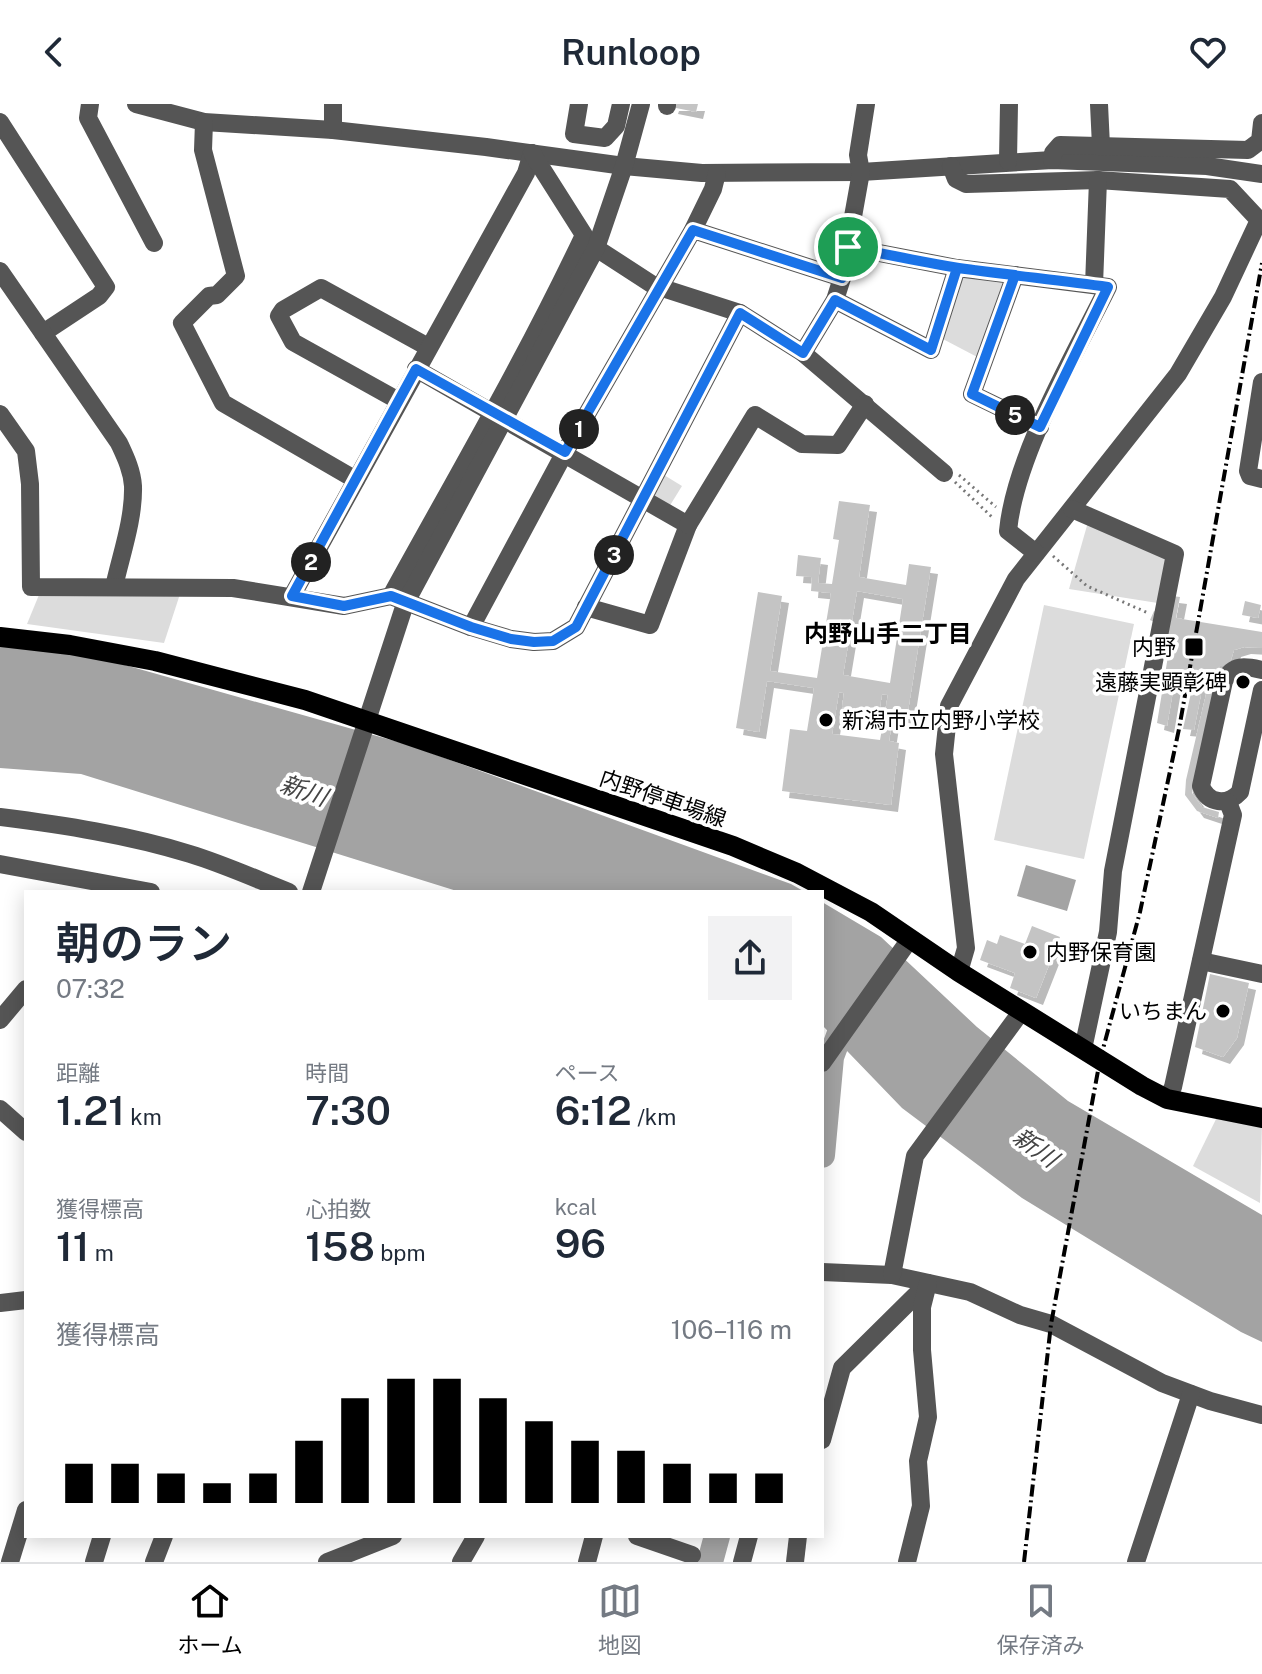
<!DOCTYPE html>
<html lang="ja">
<head>
<meta charset="utf-8">
<style>
	:root { --surface:#fff; --page:#f2f2f3; --text:#1f2937; --muted:#747a83; --line:#e0e1e3; --accent:#000 }
	body { margin:0; font-family:"Public Sans","Noto Sans JP",sans-serif; background:var(--page); color:var(--text); height:100vh; display:flex; flex-direction:column; font-size:30px; white-space:nowrap }
	* { box-sizing:border-box; margin:0 }
	p { font-size:26px; color:var(--muted) }
	.icon { flex:none; width:44px; height:44px; fill:none; stroke:currentColor; stroke-width:2; stroke-linecap:round; stroke-linejoin:round }
	.map { position:relative; flex:1; overflow:hidden }
	.panel { position:absolute; left:24px; top:786px; width:800px; height:648px; display:flex; flex-direction:column; background:var(--surface); border-radius:0px; box-shadow:0 4px 20px #0003 }
	.panel>* { flex:none }
	.pin { position:absolute; display:grid; place-items:center; width:68px; height:68px; color:#fff; margin:-34px; border:4px solid #fff; border-radius:50%; box-shadow:0 2px 8px #0007 }
	.km { position:absolute; width:40px; height:40px; margin:-20px; border-radius:50%; background:#222; color:#fff; font-size:22px; line-height:40px; text-align:center }
	.round { display:grid; place-items:center; flex:none; width:84px; height:84px; border-radius:0px; background:var(--page) }
	.head { display:flex; align-items:center; justify-content:space-between; height:136px; padding:0 32px }
	h1 { font-size:44px; font-weight:600; line-height:60px }
	.metrics { display:grid; grid-template-columns:repeat(3,1fr); gap:12px; height:136px; padding:8px 32px }
	.metrics div { display:grid; align-content:center }
	.metrics b { font-size:40px; font-weight:600 }
	.metrics small { font-size:22px; font-weight:400 }
	.metrics p { font-size:22px }
	.chart { height:224px; padding:16px 32px }
	.chart p { display:flex; justify-content:space-between }
	.chart svg { width:100%; height:144px; margin-top:8px; stroke:var(--accent); stroke-width:6 }
	header { display:flex; justify-content:space-between; align-items:center; height:104px; padding:0 32px; background:var(--surface); font-size:36px; font-weight:600 }
	.menu { display:flex; justify-content:space-around; align-items:center; height:112px; border-top:2px solid var(--line); background:var(--surface); font-size:22px; color:var(--muted) }
	.menu a { display:grid; justify-items:center; gap:4px }
	.menu .current { color:var(--accent) }
	.map>svg:first-child { display:block }
</style>
</head>
<body>
<header><svg class="icon" aria-label="back" viewBox="0 0 24 24"><path d="M15 5l-7 7 7 7"/></svg>Runloop<svg class="icon" aria-label="heart" viewBox="0 0 24 24"><path d="M12 20l-8-8c-3-5 5-10 8-4 3-6 11-1 8 4z"/></svg></header>
<div class="map">
<svg width="1262" height="1458" viewBox="0 0 1262 1458">
	<defs>
		<filter id="shadow"><feDropShadow dx="7" dy="7" stdDeviation="0" flood-color="#0004"/></filter>
	</defs>
	<rect width="100%" height="100%" fill="#fff"/>
	<g fill="#dcdcdc">
		<polygon points="962,169 1008,175 981,255 941,234"/>
		<polygon points="664,371 682,382 669,403 652,393"/>
		<polygon points="1088,418 1171,453 1164,500 1069,485"/>
		<polygon points="41,486 181,487 164,539 27,520"/>
		<polygon points="1044,501 1134,520 1084,755 994,736"/>
		<polygon points="1220,1007 1262,1019 1260,1099 1193,1062"/>
	</g>
	<g fill="#a3a3a3">
		<polygon points="0,537 40,537 409,641 791,780 805,788 460,788 81,670 0,664"/>
		<polygon points="1026,761 1076,776 1067,807 1017,792"/>
		<polygon points="822,798 881,833 977,923 1068,997 1262,1111 1262,1238 1241,1228 1022,1094 902,1004 822,921"/>
	</g>
	<g fill="none" stroke-linecap="round" stroke-linejoin="round">
		<g stroke="#a3a3a3" stroke-width="26">
			<polyline points="822,1051 831,953 840,929"/>
			<polyline points="710,1458 717,1432"/>
		</g>
	</g>
	<g fill="#c4c4c4" fill-rule="evenodd" filter="url(#shadow)">
		<polygon points="672,0 698,0 696,8 671,3"/>
		<path d="M839 397 870 401 859 473 906 481 909 460 931 463 907 613 893 611 889 637 899 639 891 701 782 687 790 625 807 627 814 584 767 577 759 628 736 624 758 488 782 492 770 567 817 574 831 489 811 487 812 473 796 472 798 451 821 454 818 479 832 480 839 436 833 435ZM857 487 903 495 890 579 843 571ZM839 588 844 589 842 603 879 609 882 590 888 591 880 636 832 630Z"/>
		<polygon points="1172,492 1180,493 1176,514 1262,528 1262,544 1244,543 1234,546 1229,562 1220,562 1192,689 1202,703 1219,708 1218,714 1197,707 1185,691 1186,676 1208,582 1203,580 1194,626 1183,625 1193,580 1175,575 1167,622 1157,619 1168,552 1161,551 1166,523 1150,516 1154,507 1168,513"/>
		<polygon points="1245,497 1261,501 1258,514 1242,511"/>
		<polygon points="1032,822 1060,833 1036,894 1010,884 1015,869 980,856 987,836 997,840 1000,831 1025,840"/>
		<polygon points="1210,870 1249,879 1237,934 1223,953 1195,943"/>
	</g>
	<g fill="none" stroke-linecap="round" stroke-linejoin="round">
		<g stroke="#777" stroke-width="3" stroke-dasharray="2 4" stroke-linecap="butt">
			<polyline points="959,371 996,403"/>
			<polyline points="955,378 993,414"/>
			<polyline points="1053,452 1087,482 1148,509"/>
		</g>
		<g stroke="#555" stroke-width="18">
			<polyline points="90,0 88,14 154,139"/>
			<polyline points="136,0 204,18 333,26 486,43 624,62 702,69 861,68 1052,56 1207,62 1262,70"/>
			<polyline points="333,0 333,26"/>
			<polyline points="579,0 574,30 605,34 616,22 621,0"/>
			<polyline points="1099,0 1101,42"/>
			<polyline points="667,2 667,0"/>
			<polyline points="0,18 106,183 99,192 43,229"/>
			<polyline points="204,18 203,46 236,172 217,191 209,192 182,219 223,299 356,376"/>
			<polyline points="1052,56 1053,49 1060,41 1248,46 1260,37 1262,19"/>
			<polyline points="1008,57 1009,0"/>
			<polyline points="951,62 956,75 966,80 1098,76 1230,85 1259,116 1223,193 1178,270 1016,475 949,602 944,650 966,844 959,868"/>
			<polyline points="693,126 842,174"/>
			<path d="M848 143 957 164 1108 183C1074 252 1015 352 1008 427L1036 449"/>
			<polyline points="596,144 653,181 740,209 803,249 944,369"/>
			<path d="M0 167 119 339C125 352 132 366 133 382 134 415 121 451 114 483"/>
			<polyline points="1015,171 972,290 1040,323"/>
			<polyline points="1094,181 1098,76"/>
			<polyline points="835,196 931,246 957,164"/>
			<polyline points="803,249 835,196 842,174 861,68 858,51 866,0"/>
			<polyline points="416,265 688,421 650,521 586,503"/>
			<polyline points="1262,278 1248,367 1250,372 1262,375"/>
			<polyline points="399,297 293,238 279,212 283,206 321,184 428,243"/>
			<polyline points="0,310 26,347 30,380 31,483 233,484 344,502 391,492 471,523 511,535 534,538 553,537 576,523 740,209"/>
			<polyline points="1072,405 1175,450 1113,767 1108,828 1083,945"/>
			<polyline points="688,421 755,311 802,340 838,341 865,300"/>
			<polyline points="292,492 526,69 532,49"/>
			<path d="M391 492C457 372 526 254 584 131L532 49"/>
			<polyline points="471,523 565,348 693,126 713,85 717,69"/>
			<path d="M1262 566C1245 562 1233 560 1224 577L1201 682C1208 700 1227 702 1240 688L1262 586"/>
			<path d="M0 713C63 721 129 731 190 750 223 760 256 775 289 788"/>
			<polyline points="0,760 151,788"/>
			<polyline points="311,788 405,500 596,144 624,62 641,0"/>
			<polyline points="1201,857 1262,870"/>
			<polyline points="0,916 26,885"/>
			<polyline points="822,959 910,835"/>
			<polyline points="1167,995 1173,983 1233,711 1228,698"/>
			<polyline points="0,1005 26,1028"/>
			<polyline points="822,1168 892,1171 970,1188 1020,1211 1051,1220 1162,1279 1210,1297 1262,1311"/>
			<polyline points="892,1171 915,1052 1021,908"/>
			<polyline points="0,1199 26,1196"/>
			<polyline points="822,1336 842,1264 926,1181"/>
			<polyline points="637,1432 692,1451"/>
			<polyline points="10,1458 26,1406"/>
			<polyline points="94,1458 102,1432"/>
			<polyline points="154,1458 164,1432"/>
			<polyline points="327,1458 393,1432"/>
			<polyline points="461,1458 476,1432"/>
			<polyline points="587,1458 594,1432"/>
			<polyline points="742,1458 749,1432"/>
			<polyline points="795,1458 798,1432"/>
			<polyline points="907,1458 921,1402 918,1357 928,1313 922,1246 922,1203 928,1179"/>
			<polyline points="1136,1458 1191,1290"/>
		</g>
		<polyline stroke="#000" stroke-width="20" points="0,533 70,541 155,557 305,596 733,742 797,769 871,808 959,868 1142,982 1167,995 1262,1014"/>
		<polyline stroke="#000" stroke-width="4" stroke-dasharray="12 4 2 4" stroke-linecap="butt" points="1024,1458 1051,1220 1100,956 1140,808 1179,625 1262,159"/>
	</g>
	<g fill="none" stroke-linecap="round" stroke-linejoin="round">
		<defs>
			<path id="route" d="M848 143 842 174 693 126 565 348 416 265 292 492 344 502 391 492 471 523 511 535 534 538 553 537 576 523 740 209 803 249 835 196 931 246 957 164 1015 171 972 290 1040 323 1108 183C1058 176 1008 171 959 164 922 158 885 150 848 143"/>
		</defs>
		<use href="#route" stroke="#fff" stroke-width="16"/>
		<use href="#route" stroke="#1a73e8" stroke-width="10"/>
	</g>
	<g fill="#000" stroke="#fff" stroke-width="3">
		<rect x="1184" y="533" width="20" height="20" rx="4"/>
		<circle cx="1243" cy="578" r="8"/>
		<circle cx="826" cy="616" r="8"/>
		<circle cx="1030" cy="848" r="8"/>
		<circle cx="1223" cy="907" r="8"/>
	</g>
	<g text-anchor="middle" dominant-baseline="central" stroke-width="7" stroke-linejoin="round" paint-order="stroke">
		<g font-size="22" fill="#000" stroke="#fff" text-anchor="end">
			<text x="1176" y="543">内野</text>
			<text x="1227" y="578">遠藤実顕彰碑</text>
			<text x="842" y="616" text-anchor="start">新潟市立内野小学校</text>
			<text x="1046" y="848" text-anchor="start">内野保育園</text>
			<text x="1207" y="907">いちまん</text>
		</g>
		<g font-size="22" fill="#000" stroke="#fff">
			<text transform="translate(663 694) rotate(19)">内野停車場線</text>
		</g>
		<g font-size="24" font-weight="bold" fill="#000" stroke="#fff">
			<text x="888" y="529">内野山手二丁目</text>
		</g>
		<g font-size="24" font-style="italic" fill="#444" stroke="#fff">
			<text transform="translate(304 686) rotate(19)">新川</text>
			<text transform="translate(1036 1043) rotate(36)">新川</text>
		</g>
	</g>
</svg>
<div class="pin" style="left:848px;top:143px;background:#1e9e55"><svg class="icon" aria-label="arrive" viewBox="0 0 24 24"><path d="M6 21V4h12l-3 4 3 4H6"/></svg></div>
<b class="km" style="left:579px;top:325px">1</b>
<b class="km" style="left:311px;top:458px">2</b>
<b class="km" style="left:614px;top:451px">3</b>
<b class="km" style="left:1015px;top:311px">5</b>
<section class="panel">
<div class="head"><div><h1>朝のラン</h1><p>07:32</p></div><a class="round"><svg class="icon" aria-label="share" viewBox="0 0 24 24"><path d="M12 15V3M7 8l5-5 5 5M5 13v7h14v-7"/></svg></a></div>
<div class="metrics">
<div><p>距離</p><b>1.21<small> km</small></b></div>
<div><p>時間</p><b>7:30</b></div>
<div><p>ペース</p><b>6:12<small> /km</small></b></div>
</div>
<div class="metrics">
<div><p>獲得標高</p><b>11<small> m</small></b></div>
<div><p>心拍数</p><b>158<small> bpm</small></b></div>
<div><p>kcal</p><b>96</b></div>
</div>
<div class="chart"><p><span>獲得標高</span>106–116 m</p>
<svg viewBox="0 0 160 44" preserveAspectRatio="none"><path d="M5 44V32M15 44V32M25 44V35M35 44V38M45 44V35M55 44V25M65 44V12M75 44V6M85 44V6M95 44V12M105 44V19M115 44V25M125 44V28M135 44V32M145 44V35M155 44V35"/></svg>
</div>
</section>
</div>
<nav class="menu">
<a class="current"><svg class="icon" aria-label="home" viewBox="0 0 24 24"><path d="M3 11l9-7 9 7M6 9v11h12V9"/></svg>ホーム</a>
<a><svg class="icon" aria-label="map" viewBox="0 0 24 24"><path d="M3 6l6-2 6 2 6-2v14l-6 2-6-2-6 2zM9 4v14M15 6v14"/></svg>地図</a>
<a><svg class="icon" aria-label="saved" viewBox="0 0 24 24"><path d="M7 4h10v16l-5-4-5 4z"/></svg>保存済み</a>
</nav>
</body>
</html>
